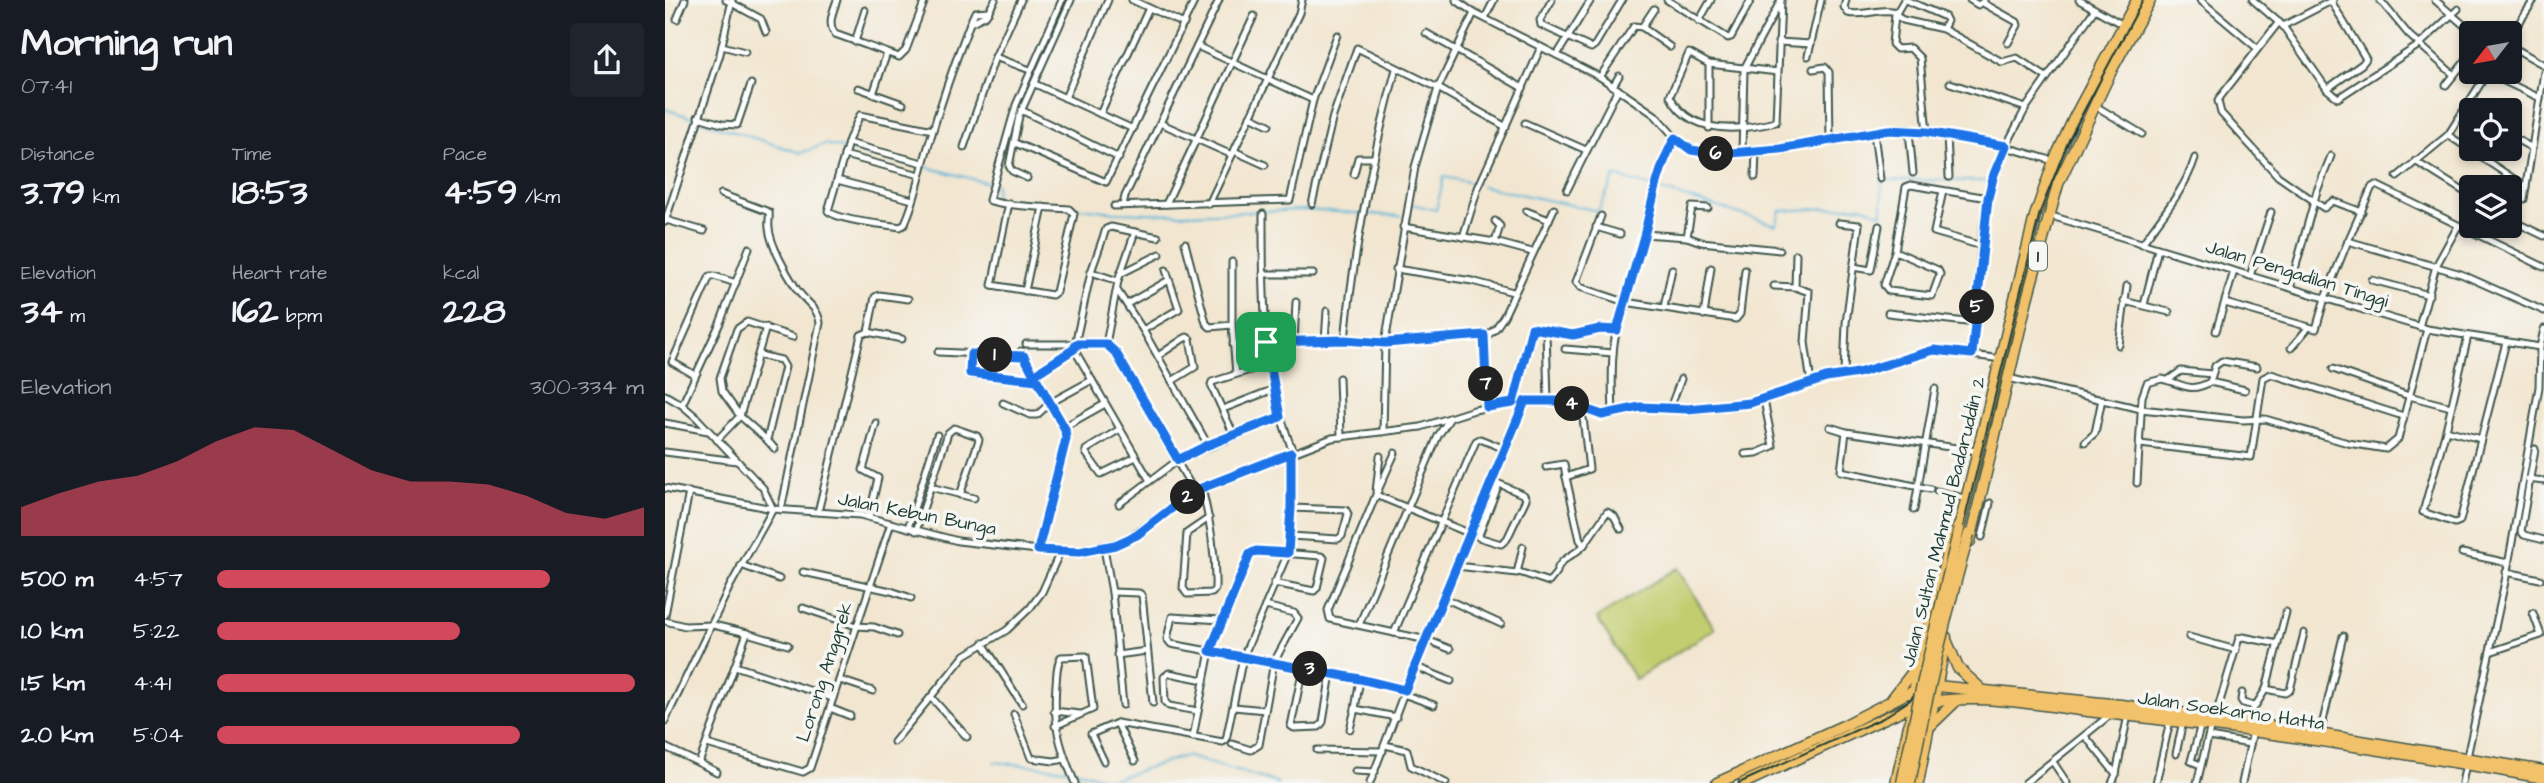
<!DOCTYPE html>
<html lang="en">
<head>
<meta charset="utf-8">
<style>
	:root { --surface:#171b24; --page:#20242c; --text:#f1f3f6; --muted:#9ea1a6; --accent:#d1495b }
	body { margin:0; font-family:"Architects Daughter",sans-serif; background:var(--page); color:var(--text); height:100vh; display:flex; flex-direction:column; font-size:26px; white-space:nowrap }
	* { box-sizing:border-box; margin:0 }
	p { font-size:23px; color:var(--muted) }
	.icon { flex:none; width:38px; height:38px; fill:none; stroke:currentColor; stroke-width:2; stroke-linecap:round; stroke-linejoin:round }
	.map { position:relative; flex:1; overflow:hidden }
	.side { display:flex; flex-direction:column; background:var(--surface); width:665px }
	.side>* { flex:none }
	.needle { width:46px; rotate:239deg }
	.fabs { position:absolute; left:1794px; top:21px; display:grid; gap:14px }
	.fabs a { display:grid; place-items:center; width:63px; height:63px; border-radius:7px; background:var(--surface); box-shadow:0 4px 10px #0003; font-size:35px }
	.pin { position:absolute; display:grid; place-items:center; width:60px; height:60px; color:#fff; margin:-30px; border-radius:14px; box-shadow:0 4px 10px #0006 }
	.km { position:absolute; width:35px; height:35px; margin:-18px; border-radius:50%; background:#222; color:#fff; font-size:19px; line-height:35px; text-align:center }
	.round { display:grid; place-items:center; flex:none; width:74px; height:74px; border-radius:7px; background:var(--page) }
	.summary { display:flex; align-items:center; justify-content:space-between; height:119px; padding:0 21px }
	h1 { font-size:38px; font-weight:700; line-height:52px }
	.metrics { display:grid; grid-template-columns:repeat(3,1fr); gap:10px; height:119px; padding:7px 21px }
	.metrics div { display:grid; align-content:center }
	.metrics b { font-size:35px; font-weight:700 }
	.metrics small { font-size:19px; font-weight:400 }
	.metrics p { font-size:19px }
	.chart { height:196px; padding:14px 21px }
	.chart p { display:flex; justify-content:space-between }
	.chart svg { width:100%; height:126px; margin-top:7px; fill:var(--accent); opacity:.7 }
	ul { padding:0 21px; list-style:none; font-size:23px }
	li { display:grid; grid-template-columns:112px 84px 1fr; align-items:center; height:52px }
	li i { height:18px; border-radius:9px; background:var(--accent) }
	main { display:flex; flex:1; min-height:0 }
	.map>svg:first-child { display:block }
</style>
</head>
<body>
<main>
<section class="side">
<div class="summary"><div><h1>Morning run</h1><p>07:41</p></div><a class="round"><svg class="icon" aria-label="share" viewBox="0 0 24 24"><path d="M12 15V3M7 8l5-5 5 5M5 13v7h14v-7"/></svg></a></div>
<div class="metrics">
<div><p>Distance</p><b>3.79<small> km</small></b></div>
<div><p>Time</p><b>18:53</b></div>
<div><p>Pace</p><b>4:59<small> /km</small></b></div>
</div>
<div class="metrics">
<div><p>Elevation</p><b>34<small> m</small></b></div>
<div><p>Heart rate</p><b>162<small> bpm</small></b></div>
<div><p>kcal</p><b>228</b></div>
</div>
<div class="chart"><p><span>Elevation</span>300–334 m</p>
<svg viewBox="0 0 160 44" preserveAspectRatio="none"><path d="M0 44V34L10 29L20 25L30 23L40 18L50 11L60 6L70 7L80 14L90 21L100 25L110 25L120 26L130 30L140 36L150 38L160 34V44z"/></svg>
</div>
<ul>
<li><b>500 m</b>4:57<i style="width:78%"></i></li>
<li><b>1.0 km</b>5:22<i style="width:57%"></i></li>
<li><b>1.5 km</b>4:41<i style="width:98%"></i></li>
<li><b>2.0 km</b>5:04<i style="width:71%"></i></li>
</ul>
</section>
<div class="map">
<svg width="1879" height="783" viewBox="0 0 1879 783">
	<rect width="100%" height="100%" fill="#f6f6f2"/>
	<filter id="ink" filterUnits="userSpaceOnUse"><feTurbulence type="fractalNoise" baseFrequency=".0143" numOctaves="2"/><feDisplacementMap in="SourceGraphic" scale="14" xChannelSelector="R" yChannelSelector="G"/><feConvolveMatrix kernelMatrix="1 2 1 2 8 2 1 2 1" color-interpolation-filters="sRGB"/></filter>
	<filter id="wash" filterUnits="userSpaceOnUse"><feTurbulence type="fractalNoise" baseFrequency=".00686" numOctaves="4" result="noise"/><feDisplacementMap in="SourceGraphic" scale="28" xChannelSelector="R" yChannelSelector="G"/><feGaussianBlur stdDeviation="1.57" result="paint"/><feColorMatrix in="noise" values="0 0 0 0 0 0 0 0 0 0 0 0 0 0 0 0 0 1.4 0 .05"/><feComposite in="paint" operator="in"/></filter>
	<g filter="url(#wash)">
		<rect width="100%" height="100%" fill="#f2e6d0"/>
		<polygon fill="#c1cd6e" stroke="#708551" stroke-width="2" points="1012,568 1050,629 970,679 932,618"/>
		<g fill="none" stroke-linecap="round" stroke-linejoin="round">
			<g stroke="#5ab4d8" stroke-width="2">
				<polyline points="0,109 31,119"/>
				<polyline points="36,121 136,153 160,144 255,167"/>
				<polyline points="261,167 331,185 330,198 399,206"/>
				<polyline points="817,186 933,211 950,176 1111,225 1115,211 1197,206 1217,214 1217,180 1323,181"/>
				<polyline points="747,204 771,210 779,177 812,184"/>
				<polyline points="405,207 451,212 516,214 641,210 736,216"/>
				<polyline points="329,762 402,769"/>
				<polyline points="407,769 445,780 520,756 613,783"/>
				<polyline points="711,783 714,783"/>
			</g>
		</g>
	</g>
	<g filter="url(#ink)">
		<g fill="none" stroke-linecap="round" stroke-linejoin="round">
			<defs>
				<g id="street">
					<polyline points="61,0 96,19 101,32"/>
					<path d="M172 0C168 12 162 23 170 34L234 57 241 50 260 0"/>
					<polyline points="356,0 330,57 365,70"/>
					<polyline points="467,0 519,24"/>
					<polyline points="791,0 809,13 935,77 990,115 1016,144 1040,153 1115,149 1223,130 1244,131 1320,141 1389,161"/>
					<polyline points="887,0 875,20 876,25 926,48 930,45 957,0"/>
					<polyline points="1002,0 1063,38 1066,37 1086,0"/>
					<path d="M1181 0 1179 7 1183 13C1200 17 1214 7 1232 12"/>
					<polyline points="1239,0 1230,15 1227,44 1232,49 1245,48 1255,58 1262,133"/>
					<polyline points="1241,0 1280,17 1282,21 1278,29"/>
					<polyline points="1305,0 1313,5 1319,1"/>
					<polyline points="1414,0 1458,25"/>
					<polyline points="1535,0 1592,48"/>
					<polyline points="1588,0 1618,26 1662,89 1673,98 1754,45 1793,9"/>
					<polyline points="1715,0 1744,35 1789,75"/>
					<polyline points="1770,0 1808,33"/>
					<polyline points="1318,3 1352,22 1353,25 1343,43"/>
					<polyline points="1230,15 1238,20 1278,29 1337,62 1352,58 1381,77"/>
					<polyline points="820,18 829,0"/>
					<polyline points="12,19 20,0"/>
					<polyline points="1034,21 1046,0"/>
					<polyline points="1614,22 1556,96 1553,101 1556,113 1613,176 1659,208 1668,201 1697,212"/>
					<polyline points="305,23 310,12 324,11"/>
					<polyline points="1618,26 1668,0"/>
					<polyline points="977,27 989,9"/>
					<polyline points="761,33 858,88"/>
					<polyline points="1844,38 1869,0"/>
					<polyline points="190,42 200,10"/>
					<polyline points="1113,42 1146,44"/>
					<polyline points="1844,45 1879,65"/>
					<polyline points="57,46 80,52"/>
					<polyline points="532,46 648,100"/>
					<polyline points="892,55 926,0"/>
					<polyline points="1143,56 1156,0"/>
					<polyline points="1148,69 1160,67 1164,72 1165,141"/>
					<path d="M1113 72 1044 64 1024 53 1005 96C1025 136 1074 131 1111 122L1116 0"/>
					<polyline points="1822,73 1875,98"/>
					<polyline points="935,77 969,26 977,27 1005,47"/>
					<polyline points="1285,83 1361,108 1430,9"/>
					<polyline points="370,84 468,129"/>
					<polyline points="1781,85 1806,54"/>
					<polyline points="948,86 954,76"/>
					<polyline points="193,88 238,104"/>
					<polyline points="1662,89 1697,64 1701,59 1666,1"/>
					<polyline points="208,94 222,53"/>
					<polyline points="400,98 443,0"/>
					<polyline points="1429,105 1477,134"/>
					<polyline points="356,110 454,158"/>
					<polyline points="435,114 484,8"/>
					<polyline points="585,116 604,125"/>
					<polyline points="33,117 57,124 72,125 86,84"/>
					<polyline points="495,123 567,155"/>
					<polyline points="860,123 921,150"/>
					<polyline points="1044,128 1044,64"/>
					<path d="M268 130 195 115 184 139 163 211C175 221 218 224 235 227L239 225C251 201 255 173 263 147 275 105 289 64 305 23L321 15 330 0"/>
					<polyline points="1244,131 1248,173"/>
					<polyline points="1209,133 1215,179"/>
					<polyline points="1282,135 1284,177"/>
					<polyline points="1783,135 1861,187"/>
					<polyline points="1844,135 1867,148"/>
					<polyline points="183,143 258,163"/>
					<polyline points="350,143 441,182 530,0"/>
					<polyline points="299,147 330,57"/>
					<polyline points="569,151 600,165"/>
					<polyline points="1077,153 1079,69 1116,0"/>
					<polyline points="179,155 255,175"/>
					<polyline points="1750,161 1806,196"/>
					<polyline points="689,174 693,158 709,158"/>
					<polyline points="1090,177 1091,151"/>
					<polyline points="1732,177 1783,135 1823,72"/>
					<polyline points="362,178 347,171 344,166 354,116 406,0"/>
					<polyline points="172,180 248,200"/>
					<polyline points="902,190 953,89"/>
					<polyline points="1278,191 1269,232 1317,246"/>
					<path d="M56 194 104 212C105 217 103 222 104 228 105 244 122 274 131 288 139 302 153 306 155 323L116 510"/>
					<polyline points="1859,199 1879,72"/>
					<path d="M344 203 327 285 387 295 391 292 409 214 404 209C387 208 335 206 324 200L351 105 397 0"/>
					<polyline points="501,204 589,16"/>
					<polyline points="544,204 634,13 637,0"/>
					<polyline points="647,204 668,116 692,48 773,88 841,127"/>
					<polyline points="458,205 460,196 554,0"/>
					<polyline points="449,206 625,200 648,100 672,35"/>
					<polyline points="861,211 884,220"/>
					<path d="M598 214C598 297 597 373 628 452"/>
					<polyline points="1383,215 1762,329 1875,347"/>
					<polyline points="936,216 911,282 915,287 960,302 1071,319 1075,314 1080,270"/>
					<polyline points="1844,219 1879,236"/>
					<polyline points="1,220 39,231"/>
					<polyline points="0,222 55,54 67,0"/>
					<polyline points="1174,223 1194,225 1181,323 1179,374"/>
					<polyline points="738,227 830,242 867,252"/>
					<polyline points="931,227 955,234"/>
					<polyline points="979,234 1022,237 1036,242 1115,250"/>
					<polyline points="798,237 813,188 876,47"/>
					<polyline points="1022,237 1027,207 1043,208"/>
					<polyline points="1683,241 1707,187 1711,185 1879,267"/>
					<polyline points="830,242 835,226 830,221"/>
					<polyline points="520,243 541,323 545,327 567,325"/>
					<path d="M1477 244C1496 217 1520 190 1530 158"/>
					<polyline points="1230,251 1273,270 1275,274 1267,296 1224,291 1219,285 1230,251 1241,187 1246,185 1323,198"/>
					<polyline points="567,262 567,325 571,374"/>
					<polyline points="1188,267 1206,270 1214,226"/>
					<polyline points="731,269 807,281 848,292"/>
					<polyline points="426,272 453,281"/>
					<polyline points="455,274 495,254"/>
					<polyline points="598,274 648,274"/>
					<polyline points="1585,276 1606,212"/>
					<polyline points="1707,280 1764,295"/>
					<polyline points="1109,286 1130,287 1144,292 1140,342 1146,383"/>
					<polyline points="1130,287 1131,254"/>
					<polyline points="1625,287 1652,191 1666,156"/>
					<polyline points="452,290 478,330 543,445"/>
					<polyline points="360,291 378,207"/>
					<polyline points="1459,301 1504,312"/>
					<polyline points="1560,303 1651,329 1660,298 1683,241 1796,274 1879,311"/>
					<polyline points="462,304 504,280"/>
					<polyline points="1479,305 1493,249"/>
					<polyline points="999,307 1007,269"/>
					<polyline points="1223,313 1310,323 1307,354"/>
					<polyline points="1039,315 1046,268"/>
					<path d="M1310 323C1315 275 1314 217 1330 172 1338 150 1350 129 1361 108"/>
					<polyline points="101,327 75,416 57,391 55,378 72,329 82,322 128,337"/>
					<polyline points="1754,327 1771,266 1793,226"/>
					<polyline points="478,330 514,309 501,270"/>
					<polyline points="881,331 883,401"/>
					<polyline points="1551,331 1569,271"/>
					<polyline points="203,332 210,297 214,295 243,299"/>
					<polyline points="819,335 822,407"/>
					<polyline points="1803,336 1781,430 1758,512 1790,523 1795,521 1841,342"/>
					<path d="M680 340C689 248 707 158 731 69"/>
					<polyline points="660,341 662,311"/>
					<polyline points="629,342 631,302"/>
					<polyline points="361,344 441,344 448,350 529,491"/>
					<polyline points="441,344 453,281 470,232"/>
					<polyline points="568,344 680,340 720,343 823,335 831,328 839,316 889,209"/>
					<polyline points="1454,345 1462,286"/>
					<polyline points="1626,348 1643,328"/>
					<polyline points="409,349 484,479"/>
					<polyline points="900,349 948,353"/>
					<polyline points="356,351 401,434 373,550"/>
					<polyline points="273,352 359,356"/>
					<polyline points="306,353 306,375 372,380"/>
					<polyline points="493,356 518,339 522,337 525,339 530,367 507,381"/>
					<polyline points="1668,369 1744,396 1786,407"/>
					<polyline points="30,375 7,362 45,276 49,276 71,283"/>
					<polyline points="369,375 409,349 426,272 441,229 446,227 493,237"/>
					<polyline points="674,378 676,437"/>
					<polyline points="1343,378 1476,409 1578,420 1600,419 1683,443 1721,449 1733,439 1762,329"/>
					<polyline points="1503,380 1516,371 1547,374"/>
					<polyline points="1545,382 1580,390"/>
					<polyline points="0,395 17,405 31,417 98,488 108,509 65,586 0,721"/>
					<polyline points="338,403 365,415 372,415 385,403 427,380"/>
					<polyline points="848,403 868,328 908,335 935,329 952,330"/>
					<polyline points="17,405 55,323 84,248"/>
					<polyline points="1005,408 1016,379"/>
					<polyline points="558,409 609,389"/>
					<polyline points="917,409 924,469 901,477 915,540 919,545 942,512 949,516 956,529"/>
					<path d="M948 414C947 391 946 368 949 344 955 307 970 271 979 235 987 201 992 169 1010 138"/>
					<polyline points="0,423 43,431"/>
					<polyline points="399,427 440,404"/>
					<polyline points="1165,427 1181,432 1312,451"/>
					<polyline points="455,429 421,450 421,453 436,474 471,457"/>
					<polyline points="1781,430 1816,439"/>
					<polyline points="718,432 720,343 750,167 773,88 809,13"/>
					<polyline points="1181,432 1176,471 1265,489"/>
					<polyline points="569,435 546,385 547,382 604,364"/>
					<polyline points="52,440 75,416 102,440 120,367 116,360 94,355"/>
					<polyline points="102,440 110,449"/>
					<polyline points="1420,442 1430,433 1437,399"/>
					<polyline points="1475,444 1586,457 1598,378 1606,374 1738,416"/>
					<polyline points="1870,449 1856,531 1859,535 1879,540"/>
					<polyline points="0,452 72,461"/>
					<polyline points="1080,454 1092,453 1108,446 1099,400"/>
					<polyline points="881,467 899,464 901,477"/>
					<polyline points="1863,479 1879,481"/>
					<polyline points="828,481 859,495 861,499 842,539 836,544 813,537 834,484"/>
					<path d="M1472 483 1477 397 1482 383 1497 379C1516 383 1524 394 1545 382L1550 366 1557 361 1592 367"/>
					<polyline points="265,487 309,498"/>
					<polyline points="0,488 108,509 195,515 293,541 373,550 414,552 462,540 529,491 667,438 756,427 809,410 860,401 898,401 924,411 941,415 976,407 1023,409 1085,403 1161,378 1193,373 1269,350 1337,359"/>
					<path d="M537 488C545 523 551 552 550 589L547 593 522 594 518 588 522 533 544 518"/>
					<polyline points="1272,491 1302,499"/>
					<polyline points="711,492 715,456"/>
					<polyline points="711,495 730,453"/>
					<polyline points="454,504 513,460 616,417"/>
					<polyline points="1249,510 1270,389"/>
					<polyline points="153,512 196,335 203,332 237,339"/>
					<polyline points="204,517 213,478 198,470 211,423"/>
					<polyline points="243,528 272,435"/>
					<polyline points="251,531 283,433 289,428 312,436 314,440 295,495"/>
					<polyline points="625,536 673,539 677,536 683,514 681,510 626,508"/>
					<polyline points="1317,537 1325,503"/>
					<polyline points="439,548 447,592 458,705"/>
					<polyline points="1797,553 1843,563"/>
					<polyline points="76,565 114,579"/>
					<polyline points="792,566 852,573 858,547"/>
					<polyline points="138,572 226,591 246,598"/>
					<path d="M854 572 884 582 892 572C893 559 911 555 919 545"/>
					<polyline points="1841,572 1875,579"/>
					<polyline points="447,592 474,593 477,595 488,703"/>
					<polyline points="779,598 836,624"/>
					<polyline points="138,608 191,626 209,627 232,635"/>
					<polyline points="0,615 24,492"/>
					<polyline points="556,620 507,617 502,639 506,644 695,679 740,690"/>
					<polyline points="0,621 20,626 48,625 82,633 34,763 52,772"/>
					<polyline points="694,625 773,436 785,418"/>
					<polyline points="82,633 123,645"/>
					<polyline points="729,633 811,441 815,439 840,449"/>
					<polyline points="1524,637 1571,650"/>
					<polyline points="318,643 357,704"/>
					<polyline points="785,649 762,640 665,619 663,610 711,495 806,534"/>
					<polyline points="1825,652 1876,635 1868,613"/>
					<polyline points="452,655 482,651"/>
					<polyline points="70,666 168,698"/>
					<polyline points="749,666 786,681"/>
					<polyline points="638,668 626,726 629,728 654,727 658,722 666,673"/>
					<polyline points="695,679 690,709 731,717"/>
					<polyline points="175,680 208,691"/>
					<polyline points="1601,689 1620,693 1625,690 1639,633"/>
					<polyline points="1577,693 1576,700 1578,703 1589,706"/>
					<polyline points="738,694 769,705"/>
					<polyline points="266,697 302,737"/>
					<polyline points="569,707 600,710"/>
					<polyline points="165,708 185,716"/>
					<polyline points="389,711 415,714"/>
					<polyline points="533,711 504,706 500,702 499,677 504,673 539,680"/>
					<polyline points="349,714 366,758 389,761 400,759"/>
					<polyline points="1550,718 1574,638 1578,637 1613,644"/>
					<polyline points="1580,722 1601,689 1621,612"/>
					<path d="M390 726 428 709 421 656 396 657C391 665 392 675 391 684 388 724 394 746 410 783"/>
					<polyline points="685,729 690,709"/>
					<polyline points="1655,734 1678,636"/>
					<polyline points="1420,736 1451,774"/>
					<polyline points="528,737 545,651 585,554 591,551 656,556 659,558 652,588 649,591 609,583"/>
					<polyline points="1544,737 1585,744"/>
					<polyline points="229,742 300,655 342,630 365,608 377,592 395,552"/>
					<polyline points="42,744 138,772 145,768 226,523"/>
					<polyline points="567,744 586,750 594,745 609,662 633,618 629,613 600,606"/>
					<polyline points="720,745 742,750 746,766 781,783"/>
					<polyline points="0,747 34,763"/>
					<polyline points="652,750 718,751"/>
					<polyline points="1511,754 1518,721"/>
					<polyline points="1802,757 1841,577 1874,387 1875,347 1879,329"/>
					<polyline points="439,761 426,734 452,723"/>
					<polyline points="470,761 452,723 558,742 561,740 578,657 623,553 626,508 626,453"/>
					<polyline points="1388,762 1402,783"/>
					<polyline points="1533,764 1526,761 1536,724"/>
					<polyline points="690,771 710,772"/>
					<polyline points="705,783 749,666 860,401"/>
					<polyline points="1360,783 1445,715"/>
					<polyline points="1447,783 1451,774 1463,715"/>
					<polyline points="1491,783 1505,721"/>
					<polyline points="1532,783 1546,725"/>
					<polyline points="1577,783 1588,731"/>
					<polyline points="1797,783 1801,764"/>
				</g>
				<g id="highway">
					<polyline points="1294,529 1370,216 1389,161 1410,116 1472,0"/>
					<polyline points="1305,541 1362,299 1393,184 1447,69 1485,0"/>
					<polyline points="1282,642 1293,668 1315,688"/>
					<polyline points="1249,691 1285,541 1295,524"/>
					<polyline points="1227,699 1254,664"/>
					<polyline points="1265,726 1292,700"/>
					<polyline points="1052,783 1180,725 1240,694 1272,686 1456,705 1580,722 1879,771"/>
					<path d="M1079 783 1246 706C1305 690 1372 705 1431 712 1581 728 1731 751 1879 778"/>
					<polyline points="1231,783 1249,703"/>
					<polyline points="1253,783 1281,637"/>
				</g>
			</defs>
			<use href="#street" stroke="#3f564b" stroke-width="9"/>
			<use href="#highway" stroke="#3f564b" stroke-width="13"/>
			<use href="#street" stroke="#fff" stroke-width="5"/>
			<use href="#highway" stroke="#f2c26a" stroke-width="10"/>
			<polyline stroke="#1f3d34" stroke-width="2" points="1074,783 1218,718 1245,700 1261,678 1375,212 1405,137 1478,0"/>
			<defs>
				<g id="highway-bridge">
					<polyline points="1237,783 1256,689 1294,529"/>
					<path d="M1245 783C1261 699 1280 616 1304 534"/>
				</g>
			</defs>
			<use href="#highway-bridge" stroke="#3f564b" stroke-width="13" stroke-linecap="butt"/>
			<use href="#highway-bridge" stroke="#f2c26a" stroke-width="10"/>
		</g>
	</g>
	<g fill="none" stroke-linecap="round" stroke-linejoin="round" filter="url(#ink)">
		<defs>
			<path id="route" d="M1223 130 1262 132 1341 146 1329 174 1323 198 1307 354 1269 350 1193 373 1161 378 1085 403 1023 409 975 407 937 415 898 401H860L740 690 695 679 545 651 585 554 591 551 623 553 626 508V453L529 491 472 535 450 545 414 552 373 550 401 439 400 429 372 380 305 373 306 354 359 356 369 375 409 349 411 344H441L451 353 513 460 543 445 615 417 601 342 680 340 720 343 819 335 822 407 848 403 867 328 908 335 935 329 952 330C961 299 970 267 979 236 988 201 992 170 1010 138L1026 150 1053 154 1115 149Z"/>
		</defs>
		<use href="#route" stroke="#fff" stroke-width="14"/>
		<use href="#route" stroke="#1a73e8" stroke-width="9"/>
	</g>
	<g text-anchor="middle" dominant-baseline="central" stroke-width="7" stroke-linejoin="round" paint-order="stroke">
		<rect fill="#f6f6f2" stroke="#60746d" stroke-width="2" x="1364" y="241.5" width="18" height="29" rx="5"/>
		<g font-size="18" font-weight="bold" fill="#1f3d34">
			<text x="1373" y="256">1</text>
		</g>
		<g font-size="19" fill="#1f3d34" stroke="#f6f6f2">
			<text transform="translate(1632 274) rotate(17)">Jalan Pengadilan Tinggi</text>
			<text transform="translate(252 514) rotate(11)">Jalan Kebun Bunga</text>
			<text transform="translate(1279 522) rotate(-76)">Jalan Sultan Mahmud Badaruddin 2</text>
			<text transform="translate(160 672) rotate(-72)">Lorong Anggrek</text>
			<text transform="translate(1566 711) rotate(8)">Jalan Soekarno Hatta</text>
		</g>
	</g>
</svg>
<div class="fabs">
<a><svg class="needle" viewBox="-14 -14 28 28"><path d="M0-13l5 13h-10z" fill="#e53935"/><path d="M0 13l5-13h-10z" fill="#9ea1a6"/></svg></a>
<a><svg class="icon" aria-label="locate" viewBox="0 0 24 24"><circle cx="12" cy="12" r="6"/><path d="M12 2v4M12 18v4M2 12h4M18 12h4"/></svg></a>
<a><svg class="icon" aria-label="layers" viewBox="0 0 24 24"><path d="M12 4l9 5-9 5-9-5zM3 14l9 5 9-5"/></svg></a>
</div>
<div class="pin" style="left:601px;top:342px;background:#1e9e55"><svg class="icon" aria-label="arrive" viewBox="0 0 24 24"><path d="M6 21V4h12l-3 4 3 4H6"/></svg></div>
<b class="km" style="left:330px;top:355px">1</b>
<b class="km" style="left:523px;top:497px">2</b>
<b class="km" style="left:645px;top:669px">3</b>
<b class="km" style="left:907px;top:404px">4</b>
<b class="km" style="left:1312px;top:307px">5</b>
<b class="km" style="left:1051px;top:154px">6</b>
<b class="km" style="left:821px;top:384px">7</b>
</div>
</main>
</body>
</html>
